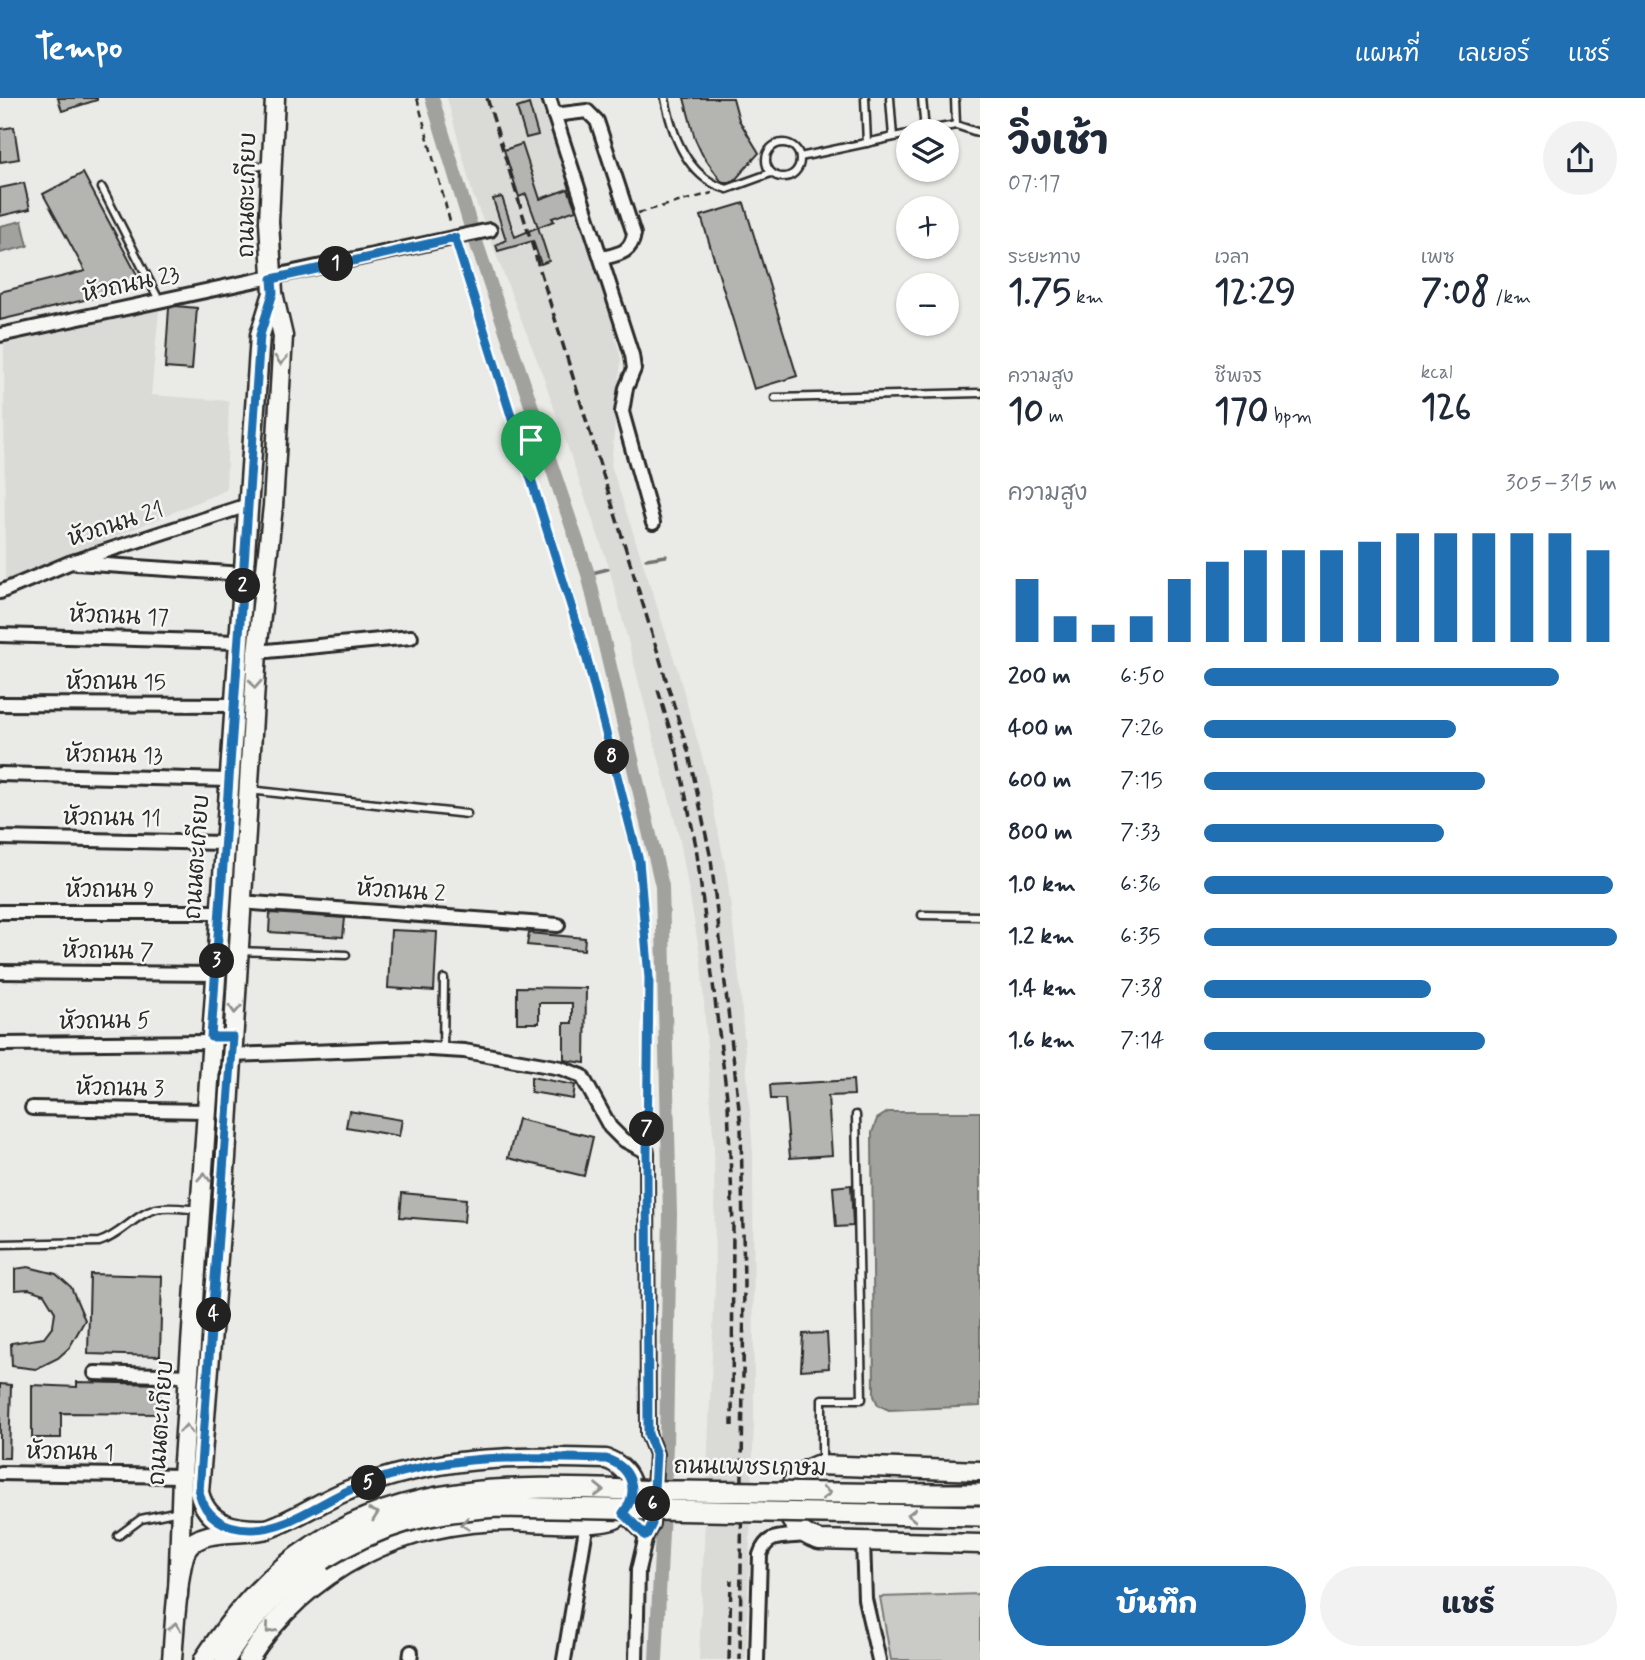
<!DOCTYPE html>
<html lang="th">
<head>
<meta charset="utf-8">
<style>
	:root { --surface:#fff; --page:#f2f2f3; --text:#1f2937; --muted:#747a83; --accent:#1f6fb2 }
	body { margin:0; font-family:Mynerve,"Playpen Sans Thai",sans-serif; background:var(--page); color:var(--text); height:100vh; display:flex; flex-direction:column; font-size:26px; white-space:nowrap }
	* { box-sizing:border-box; margin:0 }
	p { font-size:23px; color:var(--muted) }
	.icon { flex:none; width:38px; height:38px; fill:none; stroke:currentColor; stroke-width:2; stroke-linecap:round; stroke-linejoin:round }
	.map { position:relative; flex:1; overflow:hidden }
	.panel { display:flex; flex-direction:column; background:var(--surface); width:665px }
	.panel>* { flex:none }
	.controls { position:absolute; left:896px; top:21px; display:grid; gap:14px }
	.controls a { display:grid; place-items:center; width:63px; height:63px; border-radius:50%; background:var(--surface); box-shadow:0 2px 5px #0004; font-size:35px }
	.pin { position:absolute; display:grid; place-items:center; width:60px; height:60px; color:#fff; margin:-72px -30px; border-radius:50% 50% 50% 0; rotate:-45deg; box-shadow:0 0 7px #0007 }
	.pin .icon { rotate:45deg }
	.km { position:absolute; width:35px; height:35px; margin:-18px; border-radius:50%; background:#222; color:#fff; font-size:19px; line-height:35px; text-align:center }
	.round { display:grid; place-items:center; flex:none; width:74px; height:74px; border-radius:37px; background:var(--page) }
	.head { display:flex; align-items:center; justify-content:space-between; height:119px; padding:0 28px }
	h1 { font-size:38px; font-weight:800; line-height:52px }
	.figures { display:grid; grid-template-columns:repeat(3,1fr); gap:10px; height:119px; padding:7px 28px }
	.figures div { display:grid; align-content:center }
	.figures b { font-size:35px; font-weight:800 }
	.figures small { font-size:19px; font-weight:400 }
	.figures p { font-size:19px }
	.chart { height:196px; padding:14px 28px }
	.chart p { display:flex; justify-content:space-between }
	.chart svg { width:100%; height:126px; margin-top:7px; stroke:var(--accent); stroke-width:6 }
	.primary-button { display:flex; gap:14px; margin-top:auto; padding:14px 28px }
	.primary-button a { flex:1; height:80px; border-radius:42px; background:var(--accent); color:#fff; font-size:28px; font-weight:800; line-height:80px; text-align:center }
	.primary-button a+a { background:var(--page); color:var(--text) }
	ul { padding:0 28px; list-style:none; font-size:23px }
	li { display:grid; grid-template-columns:112px 84px 1fr; align-items:center; height:52px }
	li i { height:18px; border-radius:9px; background:var(--accent) }
	header { display:flex; align-items:center; gap:42px; box-sizing:border-box; height:98px; padding:0 35px; background:var(--accent); color:#fff }
	header strong { font-size:33px }
	nav { display:flex; gap:38px; margin-inline-start:auto; font-size:24px }
	main { display:flex; flex:1; min-height:0 }
	.map>svg:first-child { display:block }
</style>
</head>
<body>
<header>
<strong>Tempo</strong>
<nav><a>แผนที่</a><a>เลเยอร์</a><a>แชร์</a></nav>
</header>
<main>
<div class="map">
<svg width="980" height="1562" viewBox="0 0 980 1562">
	<rect width="100%" height="100%" fill="#eaeae6"/>
	<filter id="ink" filterUnits="userSpaceOnUse"><feTurbulence type="fractalNoise" baseFrequency=".0143" numOctaves="2"/><feDisplacementMap in="SourceGraphic" scale="14" xChannelSelector="R" yChannelSelector="G"/><feConvolveMatrix kernelMatrix="1 2 1 2 8 2 1 2 1" color-interpolation-filters="sRGB"/></filter>
	<g filter="url(#ink)">
		<g fill="#dadad6">
			<polygon points="447,0 543,0 607,204 621,262 611,367 677,570 706,673 727,777 740,888 753,1055 754,1322 746,1562 699,1562 715,1186 714,1050 701,862 680,742 608,466 542,275 473,97"/>
			<polygon points="159,212 151,297 229,303 226,392 5,485 4,246"/>
		</g>
		<polygon fill="#cacac7" stroke="#7a7a79" stroke-width="2" points="980,1496 980,1562 891,1562 880,1499"/>
		<g fill="#a1a19e" stroke="#727270" stroke-width="2">
			<polygon points="22,123 28,148 0,155 0,128"/>
			<polygon points="888,1014 980,1014 980,1308 889,1312 878,1307 874,1298 872,1035 877,1021"/>
		</g>
		<g fill="none" stroke-linecap="round" stroke-linejoin="round">
			<g stroke="#727270" stroke-width="3.5">
				<polyline points="646,461 666,458"/>
				<polyline points="588,476 608,471"/>
			</g>
			<polyline stroke="#a1a19e" stroke-width="14" points="432,0 470,126 588,476 662,788 670,1115 666,1347 656,1562"/>
		</g>
		<g fill="#b4b4b1" stroke="#2b2b2b" stroke-width="2">
			<polygon points="58,0 97,0 97,2 62,13"/>
			<polygon points="684,0 733,0 739,22 759,55 735,82 727,85 721,83 702,56 695,41"/>
			<polygon points="529,6 538,37 526,40 517,10"/>
			<polygon points="14,29 19,61 0,64 0,31"/>
			<polygon points="522,46 540,101 568,91 576,112 552,120 554,123 538,129 526,96 519,99 504,52"/>
			<polygon points="83,75 143,188 0,222 0,194 85,173 43,96"/>
			<polygon points="24,85 30,111 0,118 0,90"/>
			<polygon points="502,99 515,139 538,129 549,163 541,166 533,143 498,153 496,147 506,142 493,101"/>
			<polygon points="744,105 797,278 754,291 701,118"/>
			<polygon points="176,208 197,210 192,272 165,270 169,210"/>
			<polygon points="270,815 345,820 343,839 269,834"/>
			<polygon points="391,832 437,834 434,893 388,890"/>
			<polygon points="529,835 585,840 584,852 527,847"/>
			<polygon points="517,889 586,890 585,965 564,962 564,925 572,925 572,905 539,905 539,925 517,925"/>
			<polygon points="531,979 575,987 573,1001 531,994"/>
			<polygon points="853,982 854,997 828,998 832,1057 790,1060 785,1001 771,1001 770,987"/>
			<polygon points="349,1013 402,1022 399,1038 346,1029"/>
			<polygon points="518,1021 593,1039 584,1078 508,1060"/>
			<polygon points="851,1087 853,1128 836,1129 833,1089"/>
			<polygon points="402,1095 466,1101 464,1124 400,1119"/>
			<polygon points="28,1169 56,1176 71,1189 85,1222 69,1250 58,1260 36,1271 12,1268 11,1245 44,1240 53,1228 55,1214 44,1196 29,1191 15,1192 15,1171"/>
			<polygon points="90,1176 162,1178 160,1258 88,1256"/>
			<polygon points="827,1235 829,1270 801,1272 803,1236"/>
			<polygon points="77,1284 161,1286 160,1316 61,1315 61,1340 32,1340 32,1287 77,1289"/>
			<polygon points="0,1286 11,1287 9,1360 0,1360"/>
		</g>
		<g fill="none" stroke-linecap="round" stroke-linejoin="round">
			<defs>
				<g id="lane">
					<path d="M665 0C672 37 687 80 727 91L771 75"/>
					<polyline points="865,0 867,45"/>
					<polyline points="890,0 893,39"/>
					<polyline points="922,0 925,33"/>
					<polyline points="955,0 956,27"/>
					<polyline points="923,33 956,27 980,35"/>
					<circle cx="783" cy="62" r="17"/>
					<polyline points="800,59 908,36"/>
					<polyline points="247,71 269,66"/>
					<polyline points="102,90 159,202"/>
					<polyline points="775,300 980,295"/>
					<polyline points="249,692 467,716"/>
					<polyline points="922,817 980,818"/>
					<polyline points="239,853 346,857"/>
					<polyline points="443,952 444,881"/>
					<path d="M0 1146 99 1144C120 1138 134 1117 156 1111 169 1108 186 1111 200 1112"/>
					<polyline points="822,1365 822,1301 862,1301 856,1017"/>
					<polyline points="118,1438 141,1421 179,1413"/>
				</g>
				<g id="street">
					<polyline points="549,0 632,257 634,271 626,290 622,314 653,425"/>
					<path d="M554 17 587 13 597 23 634 136C631 155 619 156 602 160"/>
					<polyline points="0,237 490,132"/>
					<polyline points="76,465 244,476"/>
					<polyline points="0,494 69,465 248,407"/>
					<polyline points="0,537 237,544"/>
					<polyline points="257,554 411,539"/>
					<polyline points="0,606 233,607"/>
					<polyline points="0,676 228,682"/>
					<polyline points="0,740 223,745"/>
					<polyline points="240,804 558,827"/>
					<polyline points="0,814 219,814"/>
					<polyline points="0,874 216,876"/>
					<polyline points="0,946 211,944"/>
					<polyline points="232,957 414,950 464,953 561,970 582,978 610,1029 622,1041 647,1054 648,1336 656,1356 652,1426 646,1438 638,1472 636,1562"/>
					<polyline points="32,1010 207,1013"/>
					<polyline points="95,1275 191,1278"/>
					<polyline points="0,1375 182,1378"/>
					<polyline points="623,1415 646,1438"/>
					<polyline points="863,1443 865,1501 879,1562"/>
					<polyline points="410,1562 411,1554"/>
					<polyline points="564,1562 587,1424"/>
					<path d="M757 1562 760 1457C767 1435 782 1440 803 1437"/>
				</g>
				<g id="secondary">
					<path d="M980 1373 817 1367C775 1382 776 1429 819 1442L980 1446"/>
					<path d="M267 1431C236 1432 207 1428 199 1394L226 1060 257 554 273 408 283 238 273 195 269 123 275 0"/>
					<polyline points="178,1497 182,1378 260,237 273,195"/>
					<path d="M172 1562C174 1539 177 1469 187 1451 201 1429 244 1438 267 1431 296 1421 321 1403 349 1392 440 1357 511 1358 606 1361 633 1369 645 1406 615 1421 597 1429 537 1424 514 1423 405 1422 307 1469 248 1562"/>
				</g>
				<g id="primary">
					<path d="M204 1562C234 1516 267 1477 314 1447"/>
					<path d="M225 1562C250 1521 281 1488 322 1462"/>
				</g>
			</defs>
			<use href="#lane" stroke="#2b2b2b" stroke-width="11"/>
			<use href="#street" stroke="#2b2b2b" stroke-width="18"/>
			<use href="#secondary" stroke="#2b2b2b" stroke-width="23"/>
			<use href="#primary" stroke="#2b2b2b" stroke-width="24"/>
			<g stroke="#2b2b2b" stroke-width="2.5" stroke-dasharray="7 5" stroke-linecap="butt">
				<polyline points="417,0 451,127"/>
				<polyline points="638,115 712,95"/>
				<polyline points="458,150 583,546 639,763 649,880 647,1040"/>
			</g>
			<use href="#lane" stroke="#f6f6f2" stroke-width="6"/>
			<use href="#street" stroke="#f6f6f2" stroke-width="12"/>
			<use href="#secondary" stroke="#f6f6f2" stroke-width="18"/>
			<use href="#primary" stroke="#f6f6f2" stroke-width="19"/>
			<g stroke="#2b2b2b" stroke-width="3.5" stroke-dasharray="10 5" stroke-linecap="butt">
				<polyline points="487,0 689,656 711,761 741,1028 744,1185 740,1562"/>
				<polyline points="658,592 677,655 696,748 728,1007 733,1127 732,1328"/>
				<polyline points="729,1562 731,1482"/>
			</g>
			<defs>
				<g id="primary-bridge">
					<path d="M314 1447C425 1374 555 1392 681 1393 781 1394 881 1396 980 1396"/>
					<path d="M322 1462C379 1426 430 1414 497 1409L980 1418"/>
				</g>
			</defs>
			<use href="#primary-bridge" stroke="#2b2b2b" stroke-width="24" stroke-linecap="butt"/>
			<use href="#primary-bridge" stroke="#f6f6f2" stroke-width="19"/>
		</g>
		<defs><path id="oneway-chevron" d="M-2-3.5L2.5 0L-2 3.5" fill="none" stroke-width="1.6" stroke-linecap="round" stroke-linejoin="round" transform="scale(1.75)"/></defs>
		<g stroke="#90908e">
			<use href="#oneway-chevron" transform="translate(281 262) rotate(93)"/>
			<use href="#oneway-chevron" transform="translate(255 586) rotate(94)"/>
			<use href="#oneway-chevron" transform="translate(235 911) rotate(93)"/>
			<use href="#oneway-chevron" transform="translate(204 1079) rotate(-86)"/>
			<use href="#oneway-chevron" transform="translate(186 1331) rotate(-85)"/>
			<use href="#oneway-chevron" transform="translate(599 1392) rotate(1)"/>
			<use href="#oneway-chevron" transform="translate(826 1395) rotate(1)"/>
			<use href="#oneway-chevron" transform="translate(374 1416) rotate(-20)"/>
			<use href="#oneway-chevron" transform="translate(912 1417) rotate(-179)"/>
			<use href="#oneway-chevron" transform="translate(465 1426) rotate(173)"/>
			<use href="#oneway-chevron" transform="translate(175 1529) rotate(-84)"/>
			<use href="#oneway-chevron" transform="translate(270 1531) rotate(131)"/>
		</g>
	</g>
	<g fill="none" stroke-linecap="round" stroke-linejoin="round" filter="url(#ink)">
		<defs>
			<path id="route" d="M455 140 583 546 639 763 649 880 647 1054 648 1336 656 1356 652 1426 646 1438 623 1415C640 1394 632 1369 606 1361 536 1359 467 1356 399 1375 381 1380 360 1387 343 1395 314 1409 283 1432 250 1431 225 1431 205 1419 199 1394L233 939H211L260 237 273 195 272 181Z"/>
		</defs>
		<use href="#route" stroke="#fff" stroke-width="14"/>
		<use href="#route" stroke="#1f6fb2" stroke-width="9"/>
	</g>
	<g text-anchor="middle" dominant-baseline="central" stroke-width="5" stroke-linejoin="round" paint-order="stroke">
		<g font-size="23" fill="#2b2b2b" stroke="#f6f6f2">
			<text transform="translate(248 97) rotate(-89)">ถนนตะเกียบ</text>
			<text transform="translate(131 187) rotate(-12)">หัวถนน 23</text>
			<text transform="translate(116 427) rotate(-18)">หัวถนน 21</text>
			<text transform="translate(119 519) rotate(2)">หัวถนน 17</text>
			<text x="116" y="585">หัวถนน 15</text>
			<text transform="translate(114 658) rotate(1)">หัวถนน 13</text>
			<text transform="translate(112 721) rotate(1)">หัวถนน 11</text>
			<text transform="translate(198 759) rotate(-86)">ถนนตะเกียบ</text>
			<text x="110" y="793">หัวถนน 9</text>
			<text transform="translate(401 794) rotate(4)">หัวถนน 2</text>
			<text transform="translate(108 854) rotate(1)">หัวถนน 7</text>
			<text transform="translate(105 924) rotate(-1)">หัวถนน 5</text>
			<text transform="translate(120 991) rotate(1)">หัวถนน 3</text>
			<text transform="translate(162 1325) rotate(-86)">ถนนตะเกียบ</text>
			<text transform="translate(70 1355) rotate(1)">หัวถนน 1</text>
			<text transform="translate(750 1370) rotate(1)">ถนนเพชรเกษม</text>
		</g>
	</g>
</svg>
<div class="controls">
<a><svg class="icon" aria-label="layers" viewBox="0 0 24 24"><path d="M12 4l9 5-9 5-9-5zM3 14l9 5 9-5"/></svg></a>
<a>+</a>
<a>−</a>
</div>
<div class="pin" style="left:531px;top:384px;background:#1e9e55"><svg class="icon" aria-label="arrive" viewBox="0 0 24 24"><path d="M6 21V4h12l-3 4 3 4H6"/></svg></div>
<b class="km" style="left:336px;top:166px">1</b>
<b class="km" style="left:243px;top:488px">2</b>
<b class="km" style="left:217px;top:863px">3</b>
<b class="km" style="left:214px;top:1217px">4</b>
<b class="km" style="left:369px;top:1385px">5</b>
<b class="km" style="left:653px;top:1406px">6</b>
<b class="km" style="left:647px;top:1031px">7</b>
<b class="km" style="left:612px;top:659px">8</b>
</div>
<section class="panel">
<div class="head"><div><h1>วิ่งเช้า</h1><p>07:17</p></div><a class="round"><svg class="icon" aria-label="share" viewBox="0 0 24 24"><path d="M12 15V3M7 8l5-5 5 5M5 13v7h14v-7"/></svg></a></div>
<div class="figures">
<div><p>ระยะทาง</p><b>1.75<small> km</small></b></div>
<div><p>เวลา</p><b>12:29</b></div>
<div><p>เพซ</p><b>7:08<small> /km</small></b></div>
</div>
<div class="figures">
<div><p>ความสูง</p><b>10<small> m</small></b></div>
<div><p>ชีพจร</p><b>170<small> bpm</small></b></div>
<div><p>kcal</p><b>126</b></div>
</div>
<div class="chart"><p><span>ความสูง</span>305–315 m</p>
<svg viewBox="0 0 160 44" preserveAspectRatio="none"><path d="M5 44V22M15 44V35M25 44V38M35 44V35M45 44V22M55 44V16M65 44V12M75 44V12M85 44V12M95 44V9M105 44V6M115 44V6M125 44V6M135 44V6M145 44V6M155 44V12"/></svg>
</div>
<ul>
<li><b>200 m</b>6:50<i style="width:86%"></i></li>
<li><b>400 m</b>7:26<i style="width:61%"></i></li>
<li><b>600 m</b>7:15<i style="width:68%"></i></li>
<li><b>800 m</b>7:33<i style="width:58%"></i></li>
<li><b>1.0 km</b>6:36<i style="width:99%"></i></li>
<li><b>1.2 km</b>6:35<i style="width:100%"></i></li>
<li><b>1.4 km</b>7:38<i style="width:55%"></i></li>
<li><b>1.6 km</b>7:14<i style="width:68%"></i></li>
</ul>
<div class="primary-button"><a>บันทึก</a><a>แชร์</a></div>
</section>
</main>
</body>
</html>
